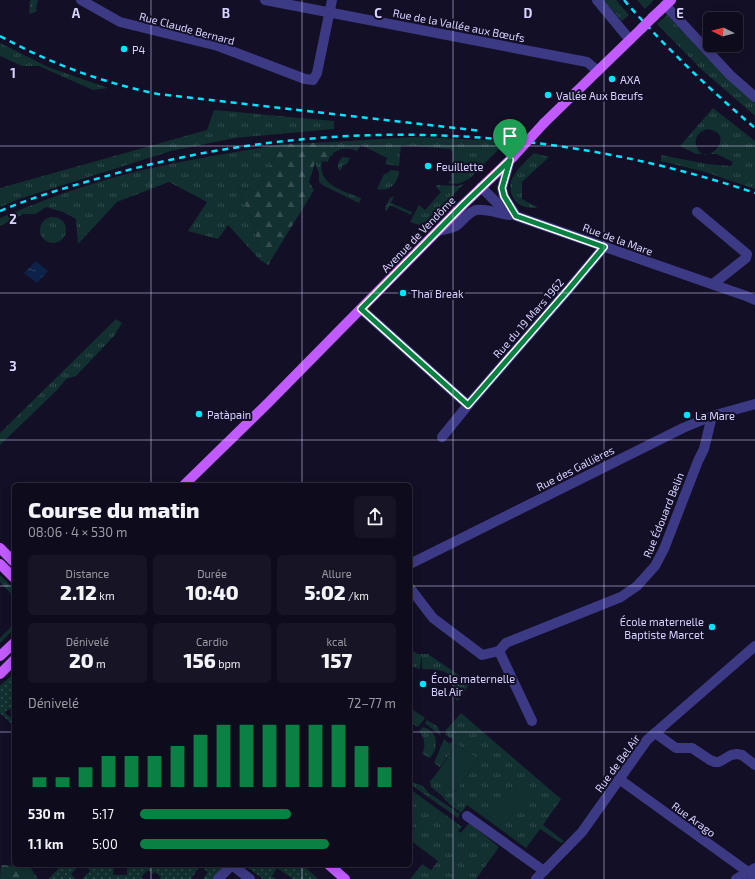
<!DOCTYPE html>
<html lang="fr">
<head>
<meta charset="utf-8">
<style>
	:root { --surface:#0e0b1c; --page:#171425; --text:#f1f3f6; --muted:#9b9ba3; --line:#2e2b3b; --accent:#0b8043 }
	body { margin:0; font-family:"Exo 2",sans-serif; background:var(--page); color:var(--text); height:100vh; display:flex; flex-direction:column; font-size:15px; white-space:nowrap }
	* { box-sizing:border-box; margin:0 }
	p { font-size:13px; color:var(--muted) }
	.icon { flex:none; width:22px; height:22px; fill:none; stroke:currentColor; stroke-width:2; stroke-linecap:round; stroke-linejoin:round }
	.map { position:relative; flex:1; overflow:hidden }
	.side { position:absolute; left:12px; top:483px; width:400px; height:384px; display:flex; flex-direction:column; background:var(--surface); border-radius:6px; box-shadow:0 2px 10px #0003,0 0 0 1px var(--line) }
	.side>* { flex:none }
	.needle { width:26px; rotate:276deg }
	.controls { position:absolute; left:703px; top:12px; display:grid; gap:8px }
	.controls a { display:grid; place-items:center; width:40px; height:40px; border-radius:6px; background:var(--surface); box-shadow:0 2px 10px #0003,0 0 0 1px var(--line); font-size:20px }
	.pin { position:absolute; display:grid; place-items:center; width:34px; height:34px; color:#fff; margin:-41px -17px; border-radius:50% 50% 50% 0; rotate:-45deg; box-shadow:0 0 4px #0007 }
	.pin .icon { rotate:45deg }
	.round { display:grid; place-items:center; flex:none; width:42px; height:42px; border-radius:6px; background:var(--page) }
	.summary { display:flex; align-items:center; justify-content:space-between; height:68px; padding:0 16px }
	h1 { font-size:22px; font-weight:800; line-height:30px }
	.stats { display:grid; grid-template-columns:repeat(3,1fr); gap:6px; height:68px; padding:4px 16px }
	.stats div { display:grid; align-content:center; border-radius:6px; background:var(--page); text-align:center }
	.stats b { font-size:20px; font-weight:800 }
	.stats small { font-size:11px; font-weight:400 }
	.stats p { font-size:11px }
	.chart { height:112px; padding:8px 16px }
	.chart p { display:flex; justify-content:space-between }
	.chart svg { width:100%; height:72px; margin-top:4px; stroke:var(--accent); stroke-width:6 }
	ul { padding:0 16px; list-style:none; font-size:13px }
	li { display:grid; grid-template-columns:64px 48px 1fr; align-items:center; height:30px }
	li i { height:10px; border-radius:5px; background:var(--accent) }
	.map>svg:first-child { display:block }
</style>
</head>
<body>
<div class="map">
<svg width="755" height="879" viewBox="0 0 755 879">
	<defs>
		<pattern id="grass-tufts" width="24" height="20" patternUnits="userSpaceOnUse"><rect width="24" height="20" fill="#12302f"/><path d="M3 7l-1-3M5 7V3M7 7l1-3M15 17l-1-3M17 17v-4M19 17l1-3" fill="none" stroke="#344d4e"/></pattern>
		<pattern id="forest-firs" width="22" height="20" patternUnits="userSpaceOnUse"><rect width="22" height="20" fill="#12302f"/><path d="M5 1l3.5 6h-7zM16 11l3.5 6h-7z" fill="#344d4e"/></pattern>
		<pattern id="garden-dots" width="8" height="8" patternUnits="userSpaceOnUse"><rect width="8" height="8" fill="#12302f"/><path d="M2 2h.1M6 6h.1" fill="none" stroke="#344d4e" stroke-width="1.8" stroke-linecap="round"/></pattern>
		<pattern id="water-ripples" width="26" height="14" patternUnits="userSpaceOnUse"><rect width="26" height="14" fill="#0c2248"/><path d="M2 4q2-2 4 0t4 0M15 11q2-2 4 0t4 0" fill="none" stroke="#2f4163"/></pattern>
	</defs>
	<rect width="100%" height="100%" fill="#130f26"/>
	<g fill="url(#grass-tufts)" fill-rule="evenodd">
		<polygon points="30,0 38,0 36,9 37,11 33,13 29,14"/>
		<polygon points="603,0 616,0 629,15 622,21"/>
		<polygon points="637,0 654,0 645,9"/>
		<polygon points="667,15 724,76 755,102 755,116 701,69 657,24"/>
		<polygon points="0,43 48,67 108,88 93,90 39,66 22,66 0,56"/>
		<path d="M713 108 755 141V189L705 172 661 161V155L707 164 731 166 733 162 717 154H696L680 146ZM708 129C739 134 704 172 696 145 694 136 700 131 708 129Z"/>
		<polygon points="214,110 334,121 334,129 235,138 171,151 19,199 0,207 0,188 207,130"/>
		<path d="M415 137 507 141 469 179 458 184 447 183 451 181 453 152 450 149 401 145 399 166 385 164 387 158 361 145 357 151C348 147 342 148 333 153V142Z"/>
		<path d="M283 144 255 192 237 187 254 225 260 260 228 225 218 239 188 231 207 202 169 182 117 202 78 244 76 219 63 212 46 207 36 214H23L0 226V218C41 201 83 185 127 174 178 161 231 153 283 144Z"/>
		<path d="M534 153 549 157 522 182V199L538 208C534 208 529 208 525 207 513 204 506 188 513 177 518 168 527 160 534 153Z"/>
		<path d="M330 156 328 162 322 161C317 185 344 191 361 198L359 203 324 186 319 182V173L315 163Z"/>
		<path d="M343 157 350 158 347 164 343 165 340 171 338 168C338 163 339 160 343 157Z"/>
		<path d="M390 170 399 171C398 183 390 192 377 189L384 174H386L388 172H390Z"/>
		<polygon points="464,184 423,224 419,225 410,222 419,205 425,210 441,192 436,187 437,185 458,186"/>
		<polygon points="394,196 391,203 412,212 411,215 390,205 387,211 385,210 385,208 390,198"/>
		<circle cx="53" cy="230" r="13"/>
		<polygon points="116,319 122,323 114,336 76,376 66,379 58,389 0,445 0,433"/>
		<polygon points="0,575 14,589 14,597 0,582"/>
		<polygon points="11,627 13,630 0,643 0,638"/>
		<path d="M411 650 418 654H428L470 683 458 701 453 697C458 671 443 669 422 669V658H421L420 669 410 666V651Z"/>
		<polygon points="410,708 425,718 418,727 410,722"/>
		<polygon points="461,713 561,799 543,825 564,841 561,843 540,829 526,848 467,805 461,813 449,804 441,795 431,787 430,781 434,777 455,792 478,759 457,744 440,767 434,763 444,739 450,744 453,740 446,735 446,730"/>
		<polygon points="427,720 438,727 441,736 425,723"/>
		<path d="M423 727C439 731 439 748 430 758L422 754C426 746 425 738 419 731Z"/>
		<polygon points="410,781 423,786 429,793 460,814 458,818 410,784"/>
		<polygon points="410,789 462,827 458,831 461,833 469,823 499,847 476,879 410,879 422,864 431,870 438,861 410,840"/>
	</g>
	<g fill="url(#forest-firs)">
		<polygon points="333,142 333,155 315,163 309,182 314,190 268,265 260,260 254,225 237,187 255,192 283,144"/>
		<polygon points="1,865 30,867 38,879 0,879"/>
	</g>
	<g fill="url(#garden-dots)">
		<polygon points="14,673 14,707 12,706 10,710 8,709 5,713 14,720 14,726 0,713 0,686"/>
		<polygon points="62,865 80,865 71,874 76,879 48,879"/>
		<polygon points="85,865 98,865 98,867 114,868 113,875 127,875 127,865 222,865 222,869 212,879 203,879 208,872 200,866 191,879 159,879 161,877 155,872 153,874 148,870 141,877 143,879 82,879 90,871"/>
		<polygon points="244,865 303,865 318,879 293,879 277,868 272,876 276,879 263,879"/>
	</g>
	<g fill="#12302f">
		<polygon points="457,744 478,759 455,792 434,777"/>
		<polygon points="514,784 526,794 504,823 491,813"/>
	</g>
	<polygon fill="url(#water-ripples)" points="36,261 48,271 37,283 24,273"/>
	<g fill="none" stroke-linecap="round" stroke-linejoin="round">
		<g stroke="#3d3a85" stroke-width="10">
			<polyline points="81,0 120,22 218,46 305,79 313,80 317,73 332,0"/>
			<polyline points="265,0 587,62 598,71"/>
			<polyline points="597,0 630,40"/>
			<polyline points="665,5 730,75 755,97"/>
			<polyline points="510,160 502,188 504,197 515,214"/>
			<polyline points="481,187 501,207 516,216 746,296 755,300"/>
			<polyline points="697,212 747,254 746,258 713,284"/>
			<path d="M438 231C444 229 451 229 456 226 463 221 467 213 476 210 486 208 500 214 510 215"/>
			<polyline points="361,309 468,405 568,290 604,247"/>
			<polyline points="442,437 468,405"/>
			<polyline points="410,564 683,428 712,416 755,404"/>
			<polyline points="410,588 433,618 482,655 499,651 506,643 621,597 637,586 655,566 664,549 698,461 704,449 712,416"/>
			<polyline points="499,651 532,721"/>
			<polyline points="655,733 676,748 692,748 710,760 715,762 719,762 731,755 737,754 742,755 755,765"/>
			<polyline points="619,779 748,872 754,879"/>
			<polyline points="467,816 544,871"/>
			<polyline points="232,865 250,879"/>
			<polyline points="218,879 232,865"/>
			<polyline points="536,879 582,832 647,740 755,646"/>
			<polyline points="736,879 755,868"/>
		</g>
		<g stroke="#c25bff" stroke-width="10">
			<polyline points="653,17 671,0"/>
			<polyline points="544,123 642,28"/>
			<polyline points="184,485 269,402 464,204 513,157"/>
			<polyline points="0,548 14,562"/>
			<polyline points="0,564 14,578"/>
			<polyline points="0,656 14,643"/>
			<polyline points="0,674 14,660"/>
			<polyline points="329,865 345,879"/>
		</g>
		<g stroke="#00e5ff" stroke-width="2.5" stroke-dasharray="6 5" stroke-linecap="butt">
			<path d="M624 0C665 47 708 88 755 128"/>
			<path d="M0 36C49 63 103 83 158 94L482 131"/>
			<path d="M0 211C33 197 68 187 103 177 316 115 545 122 755 193"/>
		</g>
		<g stroke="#c25bff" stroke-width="10">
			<polyline points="642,28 653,17"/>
			<polyline points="513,157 544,123"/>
		</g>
	</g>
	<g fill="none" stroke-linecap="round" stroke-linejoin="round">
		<defs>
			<polygon id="route" points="510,160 502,188 504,196 516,216 604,247 568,290 468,405 361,309 464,204"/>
		</defs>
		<use href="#route" stroke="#fff" stroke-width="8"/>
		<use href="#route" stroke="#0b8043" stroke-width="5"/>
	</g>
	<path fill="none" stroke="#d9d4ff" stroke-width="1" stroke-opacity="0.55" d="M151 0V485M302 0V485M453 0V879M604 0V879M0 146H755M0 293H755M0 440H755M0 586H14M410 586H755M0 732H14M410 732H755M151 865V879M302 865V879"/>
	<g fill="#00e5ff" stroke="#130f26" stroke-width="1.5">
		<circle cx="124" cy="49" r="4"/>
		<circle cx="612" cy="79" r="4"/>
		<circle cx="548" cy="95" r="4"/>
		<circle cx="428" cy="166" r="4"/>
		<circle cx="403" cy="293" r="4"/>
		<circle cx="199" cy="414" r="4"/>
		<circle cx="687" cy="415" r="4"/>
		<circle cx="712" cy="627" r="4"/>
		<circle cx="423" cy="684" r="4"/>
	</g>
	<g text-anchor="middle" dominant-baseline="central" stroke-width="4" stroke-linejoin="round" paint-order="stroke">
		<g font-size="11" fill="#d9d4ff" stroke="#130f26">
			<text transform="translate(459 25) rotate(11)">Rue de la Vallée aux Bœufs</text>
			<text transform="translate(187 28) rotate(15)">Rue Claude Bernard</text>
			<text transform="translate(418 234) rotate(-46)">Avenue de Vendôme</text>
			<text transform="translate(618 239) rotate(20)">Rue de la Mare</text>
			<text transform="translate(528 318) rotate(-49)">Rue du 19 Mars 1962</text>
			<text transform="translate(575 468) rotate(-27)">Rue des Gallières</text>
			<text transform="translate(663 515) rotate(-68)">Rue Édouard Belin</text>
			<text transform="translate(617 763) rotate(-54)">Rue de Bel Air</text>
			<text transform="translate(694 819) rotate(36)">Rue Arago</text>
		</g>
		<g font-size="11" fill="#d9d4ff" stroke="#130f26" text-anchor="start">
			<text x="132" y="49">P4</text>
			<text x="620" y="79">AXA</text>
			<text x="556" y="95">Vallée Aux Bœufs</text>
			<text x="436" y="166">Feuillette</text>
			<text x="411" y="293">Thaï Break</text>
			<text x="207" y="414">Patàpain</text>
			<text x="695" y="415">La Mare</text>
			<text x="704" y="621" text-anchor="end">École maternelle<tspan x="704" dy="13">Baptiste Marcet</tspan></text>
			<text x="431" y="678">École maternelle<tspan x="431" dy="13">Bel Air</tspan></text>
		</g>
	</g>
	<g font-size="13" text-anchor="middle" font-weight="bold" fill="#d9d4ff" stroke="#130f26" stroke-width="4" stroke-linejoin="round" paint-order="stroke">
		<text x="76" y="18">A</text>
		<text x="226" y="18">B</text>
		<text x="378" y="18">C</text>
		<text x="528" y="18">D</text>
		<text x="680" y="18">E</text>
		<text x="13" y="78">1</text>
		<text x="13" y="224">2</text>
		<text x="13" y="371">3</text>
	</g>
</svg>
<div class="controls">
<a><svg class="needle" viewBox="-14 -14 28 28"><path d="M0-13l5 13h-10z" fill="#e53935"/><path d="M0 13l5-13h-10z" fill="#9b9ba3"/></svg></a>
</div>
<div class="pin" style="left:510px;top:160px;background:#1e9e55"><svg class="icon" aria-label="arrive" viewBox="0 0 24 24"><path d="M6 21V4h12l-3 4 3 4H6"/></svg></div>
<section class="side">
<div class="summary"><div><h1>Course du matin</h1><p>08:06 · 4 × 530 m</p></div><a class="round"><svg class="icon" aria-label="share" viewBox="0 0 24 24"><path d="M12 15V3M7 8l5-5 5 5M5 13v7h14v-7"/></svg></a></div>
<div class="stats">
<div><p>Distance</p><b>2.12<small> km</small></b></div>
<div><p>Durée</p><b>10:40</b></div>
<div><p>Allure</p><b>5:02<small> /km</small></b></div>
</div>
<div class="stats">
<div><p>Dénivelé</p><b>20<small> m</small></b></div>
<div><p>Cardio</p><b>156<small> bpm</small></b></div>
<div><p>kcal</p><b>157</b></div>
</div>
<div class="chart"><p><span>Dénivelé</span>72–77 m</p>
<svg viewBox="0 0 160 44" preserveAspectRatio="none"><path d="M5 44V38M15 44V38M25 44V32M35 44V25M45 44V25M55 44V25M65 44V19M75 44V12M85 44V6M95 44V6M105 44V6M115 44V6M125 44V6M135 44V6M145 44V19M155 44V32"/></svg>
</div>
<ul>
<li><b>530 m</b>5:17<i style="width:59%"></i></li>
<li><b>1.1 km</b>5:00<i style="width:74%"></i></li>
</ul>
</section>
</div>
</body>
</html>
